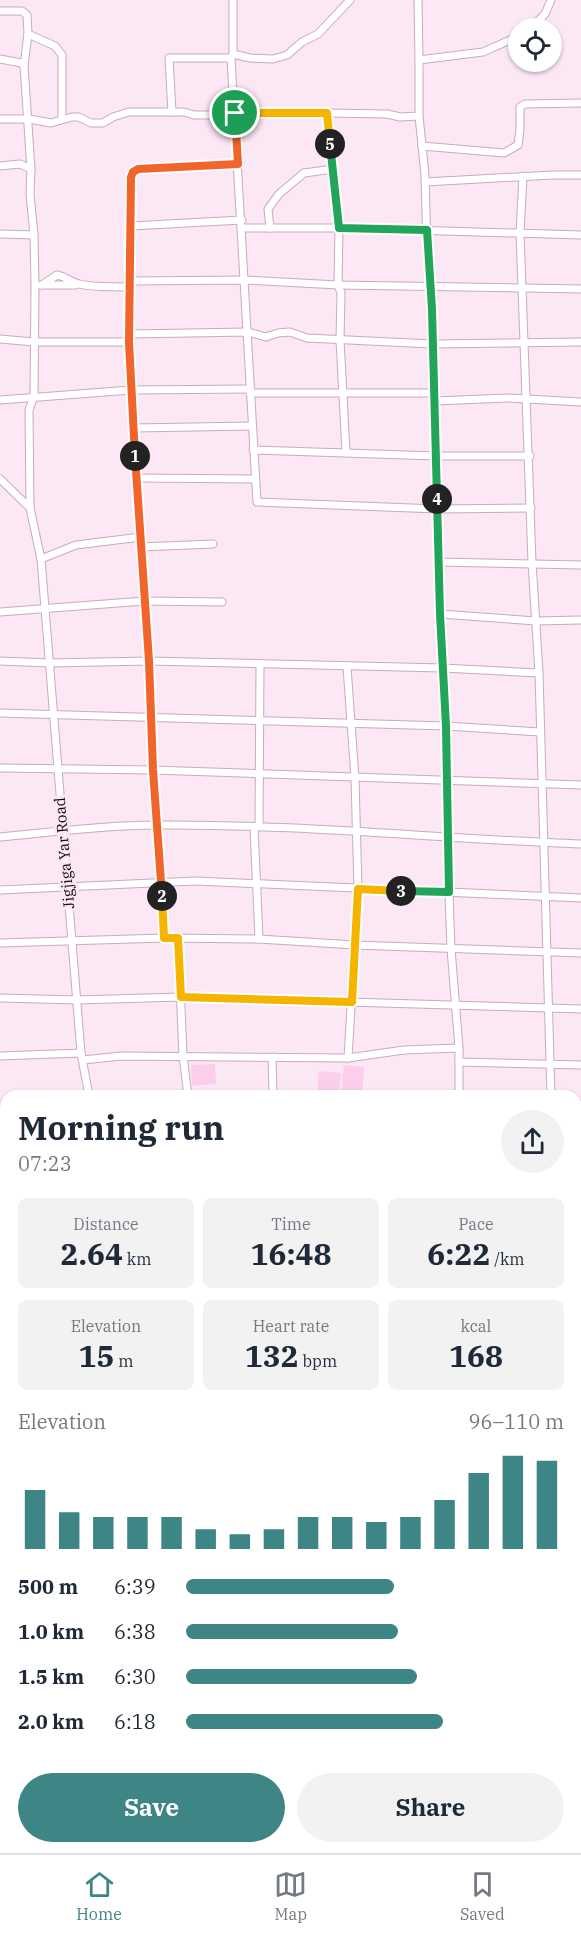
<!DOCTYPE html>
<html lang="en">
<head>
<meta charset="utf-8">
<style>
	:root { --surface:#fff; --page:#f2f2f3; --text:#1f2937; --muted:#747a83; --line:#e0e1e3; --accent:#3e8685 }
	body { margin:0; font-family:"IBM Plex Serif",serif; background:var(--page); color:var(--text); height:100vh; display:flex; flex-direction:column; font-size:22px; white-space:nowrap }
	* { box-sizing:border-box; margin:0 }
	p { font-size:20px; color:var(--muted) }
	.icon { flex:none; width:33px; height:33px; fill:none; stroke:currentColor; stroke-width:2; stroke-linecap:round; stroke-linejoin:round }
	.map { position:relative; flex:1; overflow:hidden }
	.drawer { position:absolute; left:0px; top:1090px; width:582px; height:764px; display:flex; flex-direction:column; background:var(--surface); border-radius:18px 18px 0 0; box-shadow:0 2px 4px #0004 }
	.drawer>* { flex:none }
	.buttons { position:absolute; left:508px; top:18px; display:grid; gap:12px }
	.buttons a { display:grid; place-items:center; width:54px; height:54px; border-radius:50%; background:var(--surface); box-shadow:0 2px 4px #0004; font-size:30px }
	.pin { position:absolute; display:grid; place-items:center; width:51px; height:51px; color:#fff; margin:-26px; border:3px solid #fff; border-radius:50%; box-shadow:0 2px 6px #0007 }
	.km { position:absolute; width:30px; height:30px; margin:-15px; border-radius:50%; background:#222; color:#fff; font-size:16px; line-height:30px; text-align:center }
	.round { display:grid; place-items:center; flex:none; width:63px; height:63px; border-radius:32px; background:var(--page) }
	.overview { display:flex; align-items:center; justify-content:space-between; height:102px; padding:0 18px }
	h1 { font-size:33px; font-weight:700; line-height:45px }
	.metrics { display:grid; grid-template-columns:repeat(3,1fr); gap:9px; height:102px; padding:6px 18px }
	.metrics div { display:grid; align-content:center; border-radius:9px; background:var(--page); text-align:center }
	.metrics b { font-size:30px; font-weight:700 }
	.metrics small { font-size:16px; font-weight:400 }
	.metrics p { font-size:16px }
	.chart { height:168px; padding:12px 18px }
	.chart p { display:flex; justify-content:space-between }
	.chart svg { width:100%; height:108px; margin-top:6px; stroke:var(--accent); stroke-width:6 }
	.cta { display:flex; gap:12px; margin-top:auto; padding:12px 18px }
	.cta a { flex:1; height:69px; border-radius:36px; background:var(--accent); color:#fff; font-size:24px; font-weight:700; line-height:69px; text-align:center }
	.cta a+a { background:var(--page); color:var(--text) }
	ul { padding:0 18px; list-style:none; font-size:20px }
	li { display:grid; grid-template-columns:96px 72px 1fr; align-items:center; height:45px }
	li i { height:15px; border-radius:8px; background:var(--accent) }
	.tab-bar { display:flex; justify-content:space-around; align-items:center; height:84px; border-top:2px solid var(--line); background:var(--surface); font-size:16px; color:var(--muted) }
	.tab-bar a { display:grid; justify-items:center; gap:3px }
	.tab-bar .current { color:var(--accent) }
	.map>svg:first-child { display:block }
</style>
</head>
<body>
<div class="map">
<svg width="581" height="1853" viewBox="0 0 581 1853">
	<rect width="100%" height="100%" fill="#fce7f4"/>
	<g fill="#fbcfec">
		<polygon points="215,1064 216,1084 192,1086 191,1065"/>
		<polygon points="344,1065 364,1067 362,1096 341,1096"/>
		<polygon points="319,1071 341,1073 339,1096 317,1096"/>
	</g>
	<g fill="none" stroke-linecap="round" stroke-linejoin="round">
		<defs>
			<g id="minor">
				<polyline points="233,0 233,54"/>
				<polyline points="350,0 318,34 302,42 287,55 273,59 250,58 233,54 231,58 257,502 437,509 531,508"/>
				<polyline points="418,0 419,60"/>
				<polyline points="0,11 22,11 27,15 28,34 24,66"/>
				<polyline points="531,28 545,14 551,0"/>
				<polyline points="28,34 55,46 62,55 62,119"/>
				<polyline points="0,59 21,63 24,66 31,169"/>
				<polyline points="172,112 184,112 194,115 208,115 235,113 327,113 387,114 400,117 419,116 419,60 483,52 519,36"/>
				<polyline points="327,113 339,228 338,285 581,289"/>
				<polyline points="419,116 425,175 427,249 432,309 440,614 446,726 447,838 451,949 459,1048 459,1096"/>
				<polyline points="0,119 29,119 51,123 72,117 79,117 91,123 103,123 113,117 129,112 172,112 169,58 231,58"/>
				<polyline points="422,146 504,153 518,145 520,130 520,107 525,104 581,103"/>
				<polyline points="0,166 20,164 31,169 30,194 34,235 35,286 34,396 29,410 30,508"/>
				<polyline points="523,176 520,233 532,562 539,673 551,1096"/>
				<polyline points="425,182 553,175 581,175"/>
				<polyline points="131,226 242,220"/>
				<polyline points="242,228 344,228 581,235"/>
				<polyline points="270,228 268,209 279,194 304,173 333,169"/>
				<polyline points="0,234 34,235"/>
				<polyline points="130,281 245,280 338,285 341,293 340,340 346,452"/>
				<polyline points="41,285 75,285"/>
				<path d="M42 285 57 275C68 277 70 282 79 284 95 288 113 286 129 287"/>
				<polyline points="129,334 248,332 266,337 278,333 290,332 307,338 432,344 581,342"/>
				<polyline points="0,339 34,342 129,342"/>
				<polyline points="250,393 434,393"/>
				<polyline points="0,400 131,390 250,389"/>
				<polyline points="434,401 508,398 581,402"/>
				<polyline points="134,428 252,426"/>
				<polyline points="253,450 436,456 530,456"/>
				<polyline points="136,478 255,479"/>
				<polyline points="0,479 30,508 41,559 81,1053 89,1096"/>
				<polyline points="140,547 213,544"/>
				<polyline points="41,559 76,545 141,537"/>
				<polyline points="439,562 581,565"/>
				<polyline points="0,612 144,601 222,602"/>
				<polyline points="440,614 536,621 581,620"/>
				<polyline points="0,661 49,663 149,661 443,668 539,673"/>
				<polyline points="347,667 355,778 358,889 348,1058"/>
				<polyline points="0,713 446,726 540,732"/>
				<polyline points="0,768 153,770 581,785"/>
				<polyline points="254,827 259,939"/>
				<polyline points="259,827 260,664"/>
				<path d="M0 837C53 832 106 825 159 825 300 824 440 839 581 844"/>
				<polyline points="0,890 195,881 581,898"/>
				<polyline points="164,938 153,770 149,661 140,547 141,537 138,516 129,354 131,177 133,172 138,169 238,164"/>
				<polyline points="178,938 183,1056 188,1096"/>
				<polyline points="0,943 164,938 259,939 355,945 581,953"/>
				<polyline points="0,998 77,1000 181,997 581,1009"/>
				<polyline points="0,1056 81,1053"/>
				<polyline points="272,1057 273,1096"/>
				<polyline points="83,1060 121,1056 348,1058 404,1050 459,1048"/>
				<polyline points="459,1062 581,1065"/>
				<polyline points="0,1112 6,1112"/>
				<polyline points="576,1119 581,1119"/>
				<polyline points="0,1155 6,1228"/>
				<polyline points="0,1259 6,1259"/>
				<polyline points="576,1261 581,1262"/>
				<polyline points="0,1313 6,1313"/>
				<polyline points="576,1318 581,1319"/>
				<polyline points="0,1368 6,1368"/>
				<polyline points="576,1372 581,1373"/>
				<polyline points="576,1408 581,1409"/>
				<polyline points="0,1411 6,1411"/>
				<polyline points="576,1445 581,1414"/>
				<polyline points="0,1460 6,1460"/>
				<polyline points="576,1496 581,1496"/>
				<polyline points="576,1534 581,1535"/>
				<polyline points="0,1594 6,1594"/>
				<polyline points="576,1617 581,1616"/>
				<polyline points="0,1675 6,1674"/>
				<polyline points="0,1694 6,1756"/>
				<polyline points="0,1823 6,1822"/>
				<polyline points="16,1848 17,1853"/>
				<polyline points="48,1848 48,1853"/>
				<polyline points="82,1848 83,1853"/>
				<polyline points="120,1848 121,1853"/>
				<polyline points="193,1848 193,1853"/>
				<polyline points="227,1848 227,1853"/>
				<polyline points="264,1848 264,1853"/>
				<polyline points="297,1848 298,1853"/>
				<polyline points="330,1848 331,1853"/>
				<polyline points="364,1848 365,1853"/>
				<polyline points="396,1848 396,1853"/>
				<polyline points="430,1848 430,1853"/>
				<polyline points="472,1848 472,1853"/>
				<polyline points="570,1848 570,1853"/>
				<polyline points="478,1853 521,1848"/>
			</g>
			<g id="tertiary">
				<polyline points="576,1171 581,1171"/>
				<polyline points="0,1191 6,1191"/>
				<polyline points="154,1848 154,1853"/>
			</g>
			<g id="secondary">
				<polyline points="576,1721 581,1721"/>
				<polyline points="0,1747 6,1746"/>
			</g>
		</defs>
		<use href="#minor" stroke="#caaabf" stroke-width="9"/>
		<use href="#tertiary" stroke="#caaabf" stroke-width="10"/>
		<use href="#secondary" stroke="#caaabf" stroke-width="11"/>
		<use href="#minor" stroke="#fff" stroke-width="7"/>
		<use href="#tertiary" stroke="#fff" stroke-width="8"/>
		<use href="#secondary" stroke="#fff" stroke-width="9"/>
	</g>
	<g fill="none" stroke-linecap="round" stroke-linejoin="round">
		<defs>
			<polyline id="split-1" points="135,456 129,342 131,177 133,172 138,169 238,164 235,113"/>
			<polyline id="split-2" points="135,456 149,661 153,770 162,896"/>
			<polyline id="split-3" points="162,896 164,938 178,938 181,997 352,1002 358,889 401,891"/>
			<polyline id="split-4" points="401,891 449,892 446,726 440,614 437,499"/>
			<polyline id="split-5" points="330,144 339,228 427,230 432,309 437,499"/>
			<polyline id="split-6" points="235,113 327,113 330,144"/>
		</defs>
		<use href="#split-1" stroke="#fff" stroke-width="12"/>
		<use href="#split-2" stroke="#fff" stroke-width="12"/>
		<use href="#split-3" stroke="#fff" stroke-width="12"/>
		<use href="#split-4" stroke="#fff" stroke-width="12"/>
		<use href="#split-5" stroke="#fff" stroke-width="12"/>
		<use href="#split-6" stroke="#fff" stroke-width="12"/>
		<use href="#split-1" stroke="#f0652b" stroke-width="8"/>
		<use href="#split-2" stroke="#f0652b" stroke-width="8"/>
		<use href="#split-3" stroke="#f5b400" stroke-width="8"/>
		<use href="#split-4" stroke="#22a559" stroke-width="8"/>
		<use href="#split-5" stroke="#22a559" stroke-width="8"/>
		<use href="#split-6" stroke="#f5b400" stroke-width="8"/>
	</g>
	<g text-anchor="middle" dominant-baseline="central" stroke-width="6" stroke-linejoin="round" paint-order="stroke">
		<g font-size="15" fill="#12080f" stroke="#fce7f4">
			<text transform="translate(64 853) rotate(-95)">Jigjiga Yar Road</text>
		</g>
	</g>
</svg>
<div class="buttons">
<a><svg class="icon" aria-label="locate" viewBox="0 0 24 24"><circle cx="12" cy="12" r="6"/><path d="M12 2v4M12 18v4M2 12h4M18 12h4"/></svg></a>
</div>
<div class="pin" style="left:235px;top:113px;background:#1e9e55"><svg class="icon" aria-label="arrive" viewBox="0 0 24 24"><path d="M6 21V4h12l-3 4 3 4H6"/></svg></div>
<b class="km" style="left:135px;top:456px">1</b>
<b class="km" style="left:162px;top:896px">2</b>
<b class="km" style="left:401px;top:891px">3</b>
<b class="km" style="left:437px;top:499px">4</b>
<b class="km" style="left:330px;top:144px">5</b>
<section class="drawer">
<div class="overview"><div><h1>Morning run</h1><p>07:23</p></div><a class="round"><svg class="icon" aria-label="share" viewBox="0 0 24 24"><path d="M12 15V3M7 8l5-5 5 5M5 13v7h14v-7"/></svg></a></div>
<div class="metrics">
<div><p>Distance</p><b>2.64<small> km</small></b></div>
<div><p>Time</p><b>16:48</b></div>
<div><p>Pace</p><b>6:22<small> /km</small></b></div>
</div>
<div class="metrics">
<div><p>Elevation</p><b>15<small> m</small></b></div>
<div><p>Heart rate</p><b>132<small> bpm</small></b></div>
<div><p>kcal</p><b>168</b></div>
</div>
<div class="chart"><p><span>Elevation</span>96–110 m</p>
<svg viewBox="0 0 160 44" preserveAspectRatio="none"><path d="M5 44V20M15 44V29M25 44V31M35 44V31M45 44V31M55 44V36M65 44V38M75 44V36M85 44V31M95 44V31M105 44V33M115 44V31M125 44V24M135 44V13M145 44V6M155 44V8"/></svg>
</div>
<ul>
<li><b>500 m</b>6:39<i style="width:55%"></i></li>
<li><b>1.0 km</b>6:38<i style="width:56%"></i></li>
<li><b>1.5 km</b>6:30<i style="width:61%"></i></li>
<li><b>2.0 km</b>6:18<i style="width:68%"></i></li>
</ul>
<div class="cta"><a>Save</a><a>Share</a></div>
</section>
</div>
<nav class="tab-bar">
<a class="current"><svg class="icon" aria-label="home" viewBox="0 0 24 24"><path d="M3 11l9-7 9 7M6 9v11h12V9"/></svg>Home</a>
<a><svg class="icon" aria-label="map" viewBox="0 0 24 24"><path d="M3 6l6-2 6 2 6-2v14l-6 2-6-2-6 2zM9 4v14M15 6v14"/></svg>Map</a>
<a><svg class="icon" aria-label="saved" viewBox="0 0 24 24"><path d="M7 4h10v16l-5-4-5 4z"/></svg>Saved</a>
</nav>
</body>
</html>
